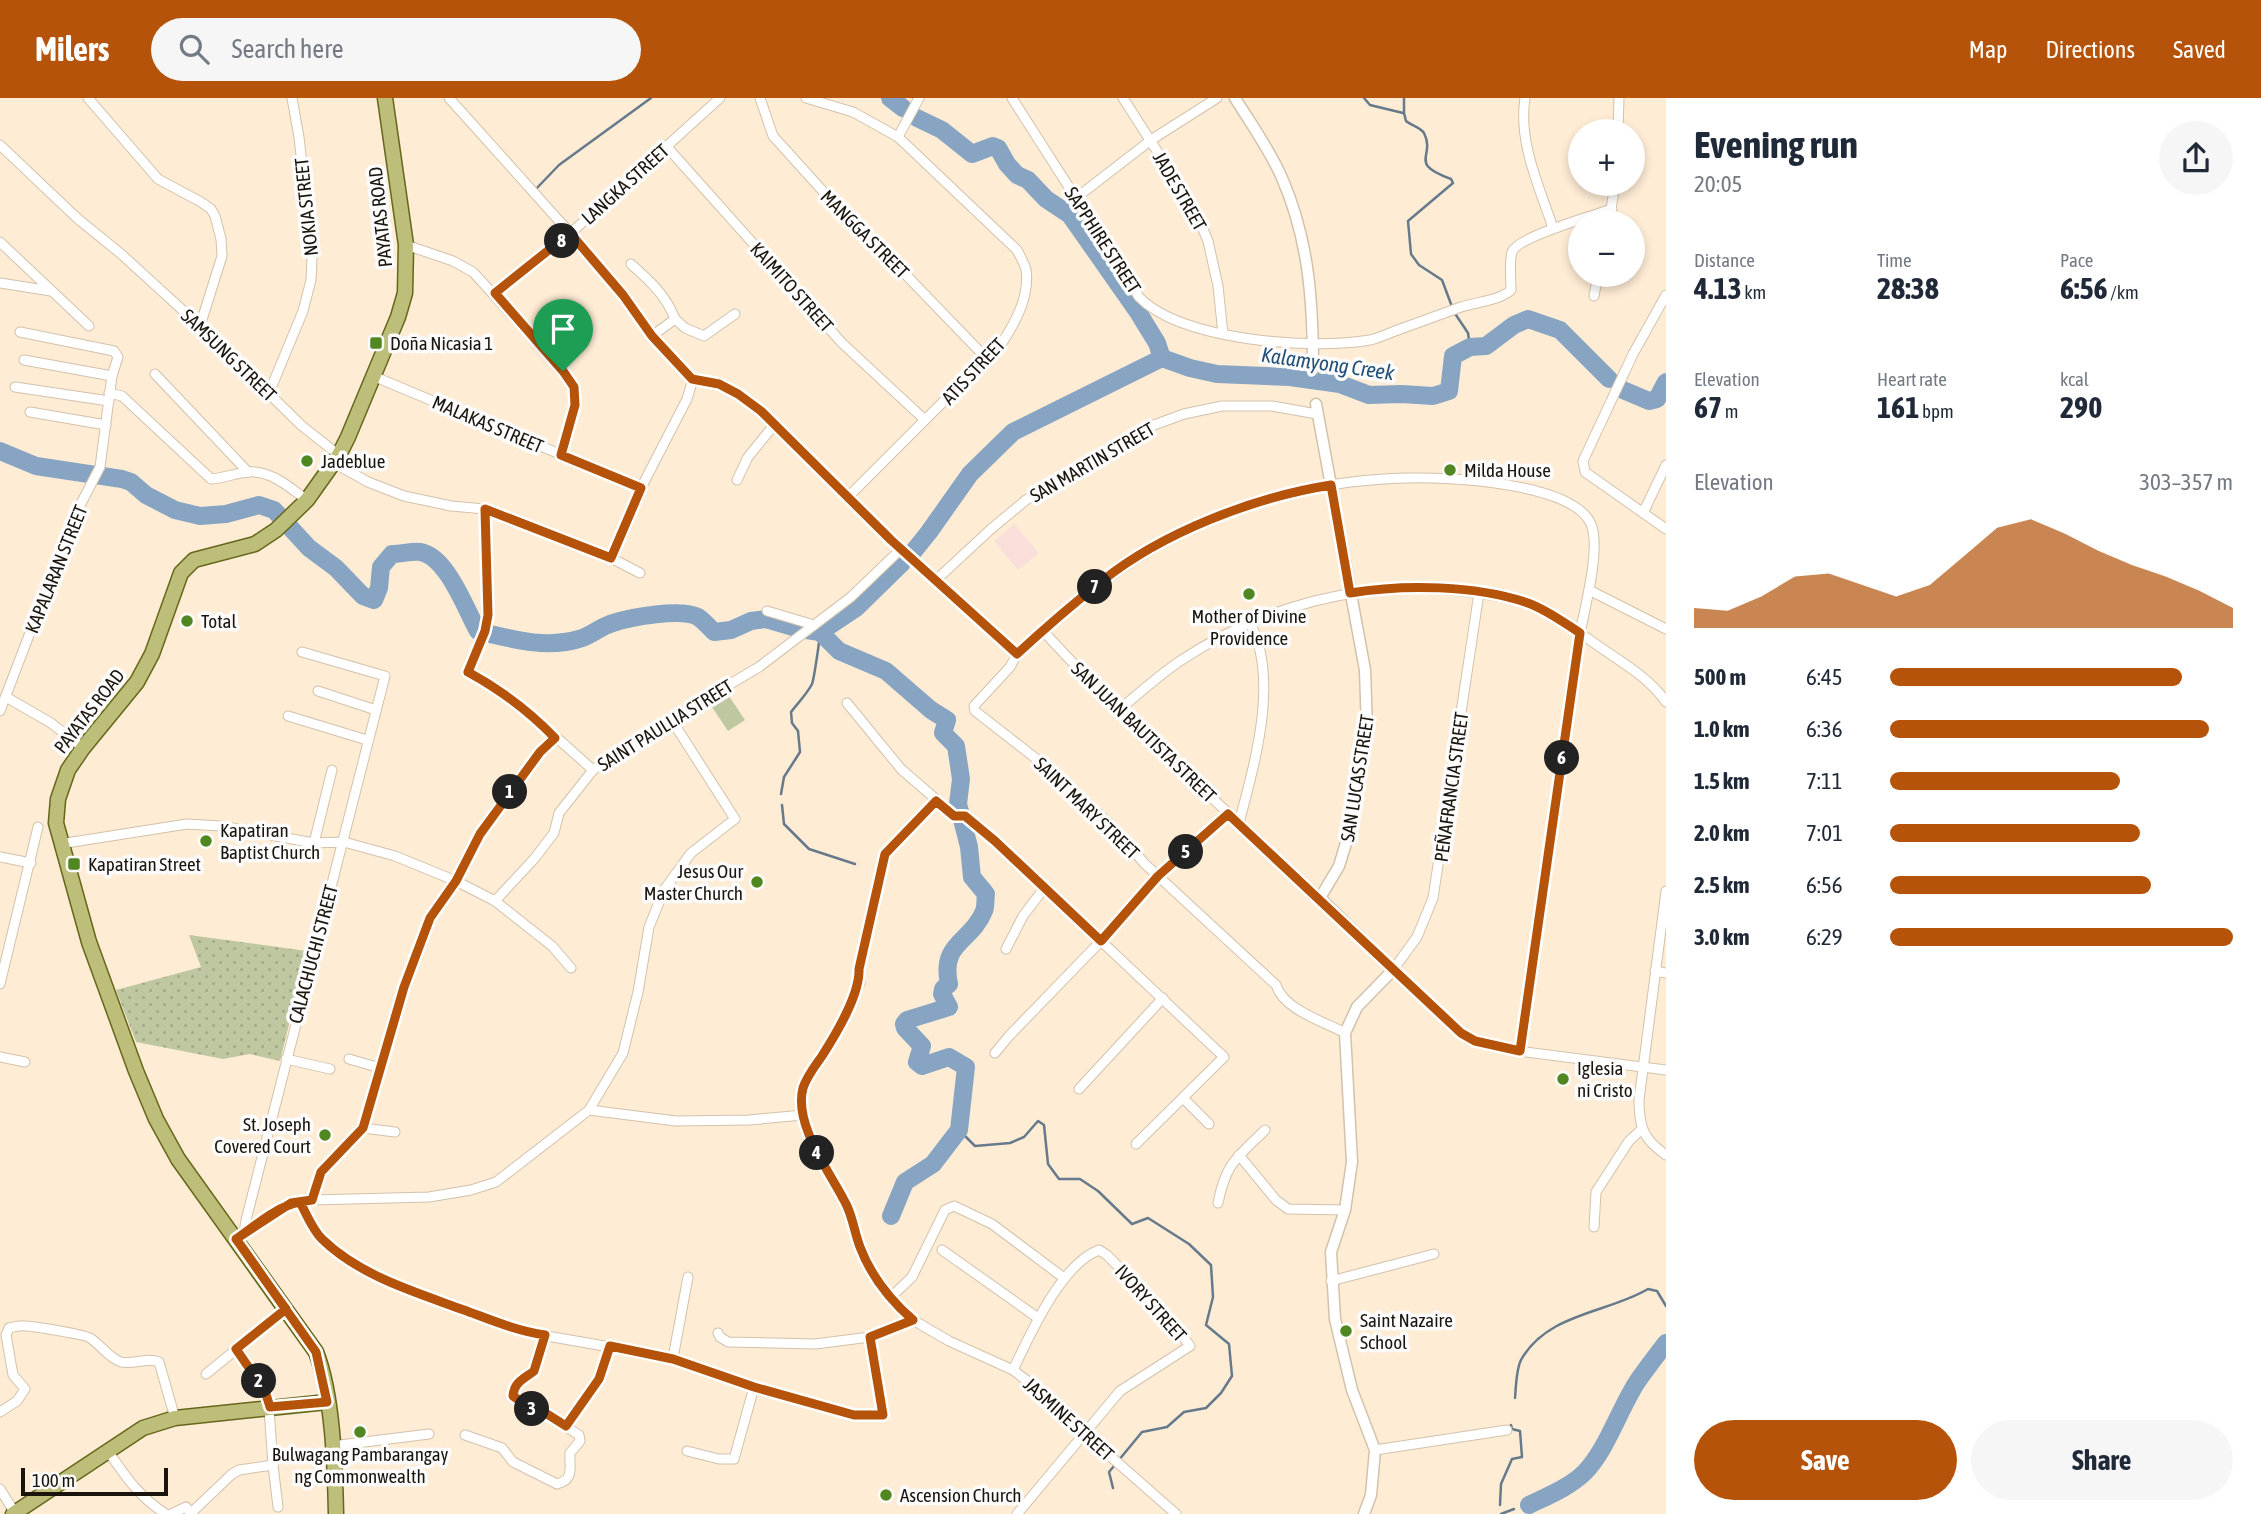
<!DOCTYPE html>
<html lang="en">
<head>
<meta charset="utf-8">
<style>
	:root { --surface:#fff; --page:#f6f6f7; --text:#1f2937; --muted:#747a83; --accent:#b45309 }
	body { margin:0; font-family:"Asap Condensed",sans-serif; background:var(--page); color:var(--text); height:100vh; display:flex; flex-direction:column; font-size:26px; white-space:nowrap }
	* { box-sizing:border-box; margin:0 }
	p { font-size:23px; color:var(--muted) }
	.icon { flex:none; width:38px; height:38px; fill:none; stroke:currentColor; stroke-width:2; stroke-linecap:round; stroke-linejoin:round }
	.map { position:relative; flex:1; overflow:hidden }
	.sheet { display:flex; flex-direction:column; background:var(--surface); width:595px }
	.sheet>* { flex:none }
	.buttons { position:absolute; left:1568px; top:21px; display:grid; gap:14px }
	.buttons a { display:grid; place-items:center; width:77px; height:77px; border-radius:50%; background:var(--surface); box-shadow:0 4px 10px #0003; font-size:35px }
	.scale { position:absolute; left:21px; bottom:18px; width:147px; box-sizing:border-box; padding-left:7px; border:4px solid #1a140c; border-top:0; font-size:19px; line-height:24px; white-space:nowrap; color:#1a140c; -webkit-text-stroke:5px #fcfcfc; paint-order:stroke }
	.pin { position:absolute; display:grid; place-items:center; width:60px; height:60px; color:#fff; margin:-72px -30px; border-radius:50% 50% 50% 0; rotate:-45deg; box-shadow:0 0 7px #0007 }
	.pin .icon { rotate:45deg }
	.km { position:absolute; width:35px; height:35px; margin:-18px; border-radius:50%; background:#222; color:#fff; font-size:19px; line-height:35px; text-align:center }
	.round { display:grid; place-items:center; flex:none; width:74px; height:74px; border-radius:37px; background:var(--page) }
	.head { display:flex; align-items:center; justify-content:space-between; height:119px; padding:0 28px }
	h1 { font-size:38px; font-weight:700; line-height:52px }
	.figures { display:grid; grid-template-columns:repeat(3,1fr); gap:10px; height:119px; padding:7px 28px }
	.figures div { display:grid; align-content:center }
	.figures b { font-size:30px; font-weight:700 }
	.figures small { font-size:19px; font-weight:400 }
	.figures p { font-size:19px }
	.chart { height:196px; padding:14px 28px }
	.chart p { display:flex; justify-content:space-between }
	.chart svg { width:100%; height:126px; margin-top:7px; fill:var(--accent); opacity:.7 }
	.action { display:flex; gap:14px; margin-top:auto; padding:14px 28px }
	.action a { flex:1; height:80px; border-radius:42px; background:var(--accent); color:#fff; font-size:28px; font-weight:700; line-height:80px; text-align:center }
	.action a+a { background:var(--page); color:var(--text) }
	ul { padding:0 28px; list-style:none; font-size:23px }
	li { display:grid; grid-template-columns:112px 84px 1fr; align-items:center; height:52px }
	li i { height:18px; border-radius:9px; background:var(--accent) }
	header { display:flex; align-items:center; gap:42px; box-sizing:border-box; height:98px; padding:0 35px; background:var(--accent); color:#fff }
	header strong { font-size:33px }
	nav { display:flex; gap:38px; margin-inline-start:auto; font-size:24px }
	.search { width:490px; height:63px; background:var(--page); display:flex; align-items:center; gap:18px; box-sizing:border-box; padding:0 24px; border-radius:38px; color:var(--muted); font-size:26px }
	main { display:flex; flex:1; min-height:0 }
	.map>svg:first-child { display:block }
</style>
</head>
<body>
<header>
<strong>Milers</strong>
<div class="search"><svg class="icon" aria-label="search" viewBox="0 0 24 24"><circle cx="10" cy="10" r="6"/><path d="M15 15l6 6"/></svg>Search here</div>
<nav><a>Map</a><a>Directions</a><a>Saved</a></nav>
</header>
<main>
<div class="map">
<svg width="1666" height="1416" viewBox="0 0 1666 1416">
	<defs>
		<pattern id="grass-dots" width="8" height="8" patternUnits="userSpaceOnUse" patternTransform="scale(1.75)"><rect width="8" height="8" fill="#bfc7a1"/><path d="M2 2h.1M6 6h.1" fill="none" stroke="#a4aa89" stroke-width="1.8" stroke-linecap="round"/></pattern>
	</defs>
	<rect width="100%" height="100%" fill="#feecd5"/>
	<polygon fill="#f9ded9" points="1014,426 1039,455 1018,472 994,443"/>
	<polygon fill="url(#grass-dots)" points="189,837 307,853 280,963 250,956 223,961 136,944 116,892 201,869"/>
	<polygon fill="#bfc7a1" points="725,592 745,622 728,633 708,603"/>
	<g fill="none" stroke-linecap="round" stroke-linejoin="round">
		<g stroke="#667a8c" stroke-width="2.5">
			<polyline points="1364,0 1370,7 1403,15"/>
			<path d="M1404 0V15L1406 23C1411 27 1421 30 1424 35 1436 59 1407 65 1451 81L1453 85 1408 123 1411 156 1419 167 1442 182 1454 214 1468 235 1470 249"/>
			<polyline points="535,92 559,67 651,0"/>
			<path d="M781 696 784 679 800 654 798 633 792 625 791 614C797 606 807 596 812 586 814 581 820 540 820 534"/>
			<polyline points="782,707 784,726 809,751 855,766"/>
			<polyline points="959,1032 975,1048 1010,1045 1024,1039 1038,1023 1044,1027 1048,1066 1059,1081 1080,1081 1098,1093 1132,1126 1148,1120 1189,1146 1211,1167 1213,1199 1206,1227 1229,1246 1232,1278 1221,1295 1206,1310 1184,1314 1167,1329 1142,1334 1109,1374 1113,1390"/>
			<path d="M1515 1300C1516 1289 1516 1272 1521 1262 1547 1215 1608 1215 1648 1191L1657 1193 1666 1208"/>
			<polyline points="1500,1407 1501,1386 1512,1361 1522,1359 1520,1333 1512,1331 1511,1327"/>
			<polyline points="1501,1416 1514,1411"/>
		</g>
		<g stroke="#87a5c3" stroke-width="18">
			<polyline points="890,0 903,10"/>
			<polyline points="917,20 942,32 972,56 993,48 998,50 1007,66 1017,77 1028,82 1046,101 1070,117 1138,214 1157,245 1162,260"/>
			<polyline points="1623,292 1649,303 1657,301 1666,284"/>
			<path d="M0 353 36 368 122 381 131 384 146 397 175 412 200 418 226 416 259 407 274 412 309 450 336 470 363 498 374 502 379 490 381 469 392 456C401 456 412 453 420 454 447 458 466 512 478 533 512 541 545 551 579 541 591 538 601 528 613 525 631 519 681 510 698 519 704 523 709 529 714 534L731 532 751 523 766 521 800 531 820 534 856 510 902 465"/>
			<polyline points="913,454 929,434 970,376 1013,334 1162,260 1190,270 1217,276 1290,279 1340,286 1369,297 1402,296 1433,298 1449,293 1453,258 1470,249 1486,248 1514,227 1528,221 1560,232 1609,281"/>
			<path d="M820 534 839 553 886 573 931 612 947 622 943 635 956 648 961 681 958 706 969 749 972 779 986 796C985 802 986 808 984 813 971 845 940 844 949 886L943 891 942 896 949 909 907 922 904 926 905 930 922 948 917 964 922 968 949 959 966 969 959 1032 933 1066 905 1084 891 1118"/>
			<path d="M1529 1407C1548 1398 1570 1389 1585 1374 1607 1351 1619 1312 1637 1284 1646 1271 1656 1258 1666 1245"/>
		</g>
		<defs>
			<g id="minor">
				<polyline points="88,0 158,81 201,104 211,111 215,118 221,141 222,158 200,228"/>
				<polyline points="449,0 570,135 623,197 652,238 693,281 719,287 738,296 760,313 901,451 1017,556"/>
				<polyline points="760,0 773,38 839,111 879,149 987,261"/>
				<path d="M806 0 853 14 898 39 1017 152C1020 158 1025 166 1026 172 1030 198 1015 225 1002 245L848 399"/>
				<path d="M1012 0 1139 199C1181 243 1312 252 1370 242 1379 240 1387 236 1395 233 1417 225 1439 217 1461 209 1476 204 1499 203 1511 192 1511 181 1509 164 1512 154 1517 139 1595 117 1612 111"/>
				<polyline points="1123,0 1195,112 1208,143 1218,188 1223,236"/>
				<path d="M1525 0C1518 44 1539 88 1553 130"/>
				<polyline points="1618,33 1619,0"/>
				<polyline points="898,39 919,0"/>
				<polyline points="0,47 78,121 120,155 200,228 302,328 339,357"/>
				<polyline points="667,49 842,245 925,322"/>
				<polyline points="1076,100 1151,42 1217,0"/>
				<polyline points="1609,124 1615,86"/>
				<polyline points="0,144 89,228"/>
				<polyline points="406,147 453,163 473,174 563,273 574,289 575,307 561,357"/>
				<path d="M631 166C649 182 666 197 675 221L652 238"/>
				<polyline points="0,185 51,193"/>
				<polyline points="495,195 563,142 720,0"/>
				<polyline points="1666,197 1633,256 1583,363 1585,374 1666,431"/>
				<polyline points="1594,198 1598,177"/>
				<polyline points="675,221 685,230 704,238 735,216"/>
				<polyline points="24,262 112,278"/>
				<polyline points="155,276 248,374"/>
				<polyline points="373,278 641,390"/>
				<polyline points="15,289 109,303"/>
				<path d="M109 295 122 298 211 381C224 380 236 375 249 374 271 372 290 390 307 402"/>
				<polyline points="269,295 303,213 311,182 312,159 299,39 292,0"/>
				<polyline points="30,314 106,327"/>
				<polyline points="334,365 368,384 404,398 451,408 485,411 611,460 640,475"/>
				<polyline points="737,382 748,359 774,327"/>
				<path d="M485 411 488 517 485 533 469 574C516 600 553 637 593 672"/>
				<polyline points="1643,415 1666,367"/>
				<polyline points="611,460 641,390 687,301 693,281"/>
				<polyline points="935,483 991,431 1026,402 1154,327 1184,316 1222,308 1272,308 1317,316"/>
				<polyline points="1589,492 1666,531"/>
				<polyline points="1479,495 1433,800 1417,839 1393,872 1461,935 1475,943 1511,952 1666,972"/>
				<polyline points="767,513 814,527"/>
				<polyline points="1043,533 1118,613 1320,800"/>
				<polyline points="318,593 376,612"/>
				<polyline points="6,599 51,625 83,650"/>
				<polyline points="847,605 901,671 954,717 965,718 995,743 1224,959 1136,1046"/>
				<polyline points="0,613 49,485 63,458 74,419 100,369 112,278 118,259 114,253 20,234"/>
				<path d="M1118 613C1138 596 1158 578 1180 563 1263 508 1363 481 1462 493 1491 497 1522 500 1549 515 1566 524 1581 536 1597 547 1621 564 1650 580 1666 604"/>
				<polyline points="288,618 367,642"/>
				<polyline points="936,703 885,756 859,871 860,885 834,938 808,978 802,996 803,1017 818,1058 847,1110 860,1151 876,1179 896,1207 913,1222 949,1243 1013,1272 1063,1310 1085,1336 1176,1416"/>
				<path d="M1239 725C1254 667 1280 582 1250 525"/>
				<polyline points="314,745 332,672"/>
				<polyline points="60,746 187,726 221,728 314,745 344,744 395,758 456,783 495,803 552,848 571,870"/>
				<polyline points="0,759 31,765"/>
				<path d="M1666 793 1639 1002C1639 1029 1643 1041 1666 1057"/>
				<polyline points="495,803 534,761 554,735 559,715 593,672 642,638 759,569 851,499 901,451"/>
				<polyline points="1006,851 1023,818 1045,789"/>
				<polyline points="1655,873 1666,875"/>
				<polyline points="0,886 38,729"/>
				<path d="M1345 935C1323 923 1284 912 1276 887L1145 766 1109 725 1034 659 975 613 974 608 1010 569 1017 556C1067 511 1117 467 1178 437 1215 419 1256 404 1297 394 1332 385 1370 381 1407 380 1447 379 1572 384 1591 426 1601 450 1585 509 1580 535L1520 953"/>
				<polyline points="995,955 1009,938 1101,843 1158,778 1228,716"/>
				<polyline points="0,959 25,964"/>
				<polyline points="286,961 330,971"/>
				<polyline points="349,961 380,970"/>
				<polyline points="1079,991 1163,900"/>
				<polyline points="1183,1000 1209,1026"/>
				<polyline points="589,1012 676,1023 749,1022 803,1017"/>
				<polyline points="363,1030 395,1034"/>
				<polyline points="1239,1057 1276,1102 1288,1111 1345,1112"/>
				<polyline points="312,1102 321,1074 363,1030 404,889 430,820 456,783 480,736 540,654 555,640"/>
				<polyline points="300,1104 320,1139 348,1163 402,1189 438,1204 524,1234 673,1260 754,1289 854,1317 883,1316 870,1239"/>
				<path d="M1218 1105C1226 1064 1237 1060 1265 1032"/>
				<polyline points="1594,1129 1596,1094 1629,1043 1641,1032"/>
				<polyline points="244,1135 246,1122 385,578 302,554"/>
				<polyline points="236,1141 291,1105 312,1102 429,1099 471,1092 496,1084 589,1012 623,955 638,894 649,829 664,792 691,755 735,721 671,621"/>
				<polyline points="942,1152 1038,1220"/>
				<polyline points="1331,1183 1434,1156"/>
				<polyline points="890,1200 912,1179 945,1112 954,1108 992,1126 1064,1180"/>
				<polyline points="718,1235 720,1239 728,1244 815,1246 870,1239 913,1222"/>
				<polyline points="236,1251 268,1297 273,1367"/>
				<polyline points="673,1260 688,1179"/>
				<path d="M1013 1272C1030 1237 1061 1166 1099 1152L1107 1157 1171 1223 1190 1248 1120 1293 1017 1416"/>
				<polyline points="206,1276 286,1211"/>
				<path d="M0 1314 17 1303 25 1291 13 1277 6 1237 9 1230C14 1229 20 1227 25 1228 33 1228 87 1237 90 1240 100 1246 109 1260 121 1264 133 1267 147 1259 159 1264L175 1320"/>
				<polyline points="566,1328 599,1281 610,1248"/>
				<path d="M465 1337 502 1350 513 1364 557 1386C575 1381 569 1370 570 1355L580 1343 579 1337 547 1316 540 1317 513 1296 519 1283 534 1273 545 1237"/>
				<polyline points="332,1348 429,1336"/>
				<polyline points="1375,1352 1507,1332"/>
				<path d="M108 1353C125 1378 140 1400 166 1416"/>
				<polyline points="687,1353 719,1361 734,1361 754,1289"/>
				<polyline points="0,1391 15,1415"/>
				<polyline points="191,1415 232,1376 239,1372 273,1367 278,1409"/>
				<polyline points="171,1416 186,1409 191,1416"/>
			</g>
			<g id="tertiary">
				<path d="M1235 0C1251 26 1270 52 1282 80 1309 142 1313 204 1313 271"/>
				<polyline points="1316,306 1365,572 1367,631 1350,732 1339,768 1320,800 1393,872 1357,909 1345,935 1352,1064 1345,1112 1331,1154 1335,1221 1352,1292 1375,1352 1371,1397 1364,1416"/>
			</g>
			<g id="primary">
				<polyline points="13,1416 143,1330 175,1320 327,1304"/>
				<path d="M336 1416C335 1369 333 1297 316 1254L178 1061 156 1021 136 973 89 844 56 725 58 701 68 672 83 650 137 584 152 556 181 475 194 462 255 446 276 432 307 402 339 357 348 339 398 219 405 195 406 147 385 0"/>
			</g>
		</defs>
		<use href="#minor" stroke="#d3c2ab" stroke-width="11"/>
		<use href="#tertiary" stroke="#d3c2ab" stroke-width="13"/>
		<use href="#primary" stroke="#66671a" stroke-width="17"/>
		<use href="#minor" stroke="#fff" stroke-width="9"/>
		<use href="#tertiary" stroke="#fff" stroke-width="10"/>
		<use href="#primary" stroke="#bcbe7a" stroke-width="14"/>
	</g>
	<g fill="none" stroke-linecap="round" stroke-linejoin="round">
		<defs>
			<path id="route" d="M563 273 574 289 575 307 561 357 641 390 611 460 485 411 488 517 485 533 468 574C501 592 529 613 555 640L540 654 480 736 456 783 430 820 404 889 363 1030 321 1074 312 1102 291 1105 236 1141C253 1164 269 1188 286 1211L236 1251 265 1293 270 1309 327 1304 316 1254 236 1141C255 1128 277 1108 300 1104 306 1115 312 1131 322 1141 360 1178 415 1194 464 1212 491 1222 517 1233 545 1237L534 1273C524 1281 514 1284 513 1298L540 1317 547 1316 566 1328 599 1281 610 1248 673 1261 754 1289 854 1317H883L870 1239 913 1222C890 1202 871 1178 860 1149 855 1136 853 1121 847 1108 832 1077 793 1027 803 990 807 978 815 968 822 958 836 936 860 897 859 871L885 756 936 703 954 718H965L995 743 1101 843 1158 778 1228 716 1461 935 1475 943 1520 953 1580 535C1563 524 1547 512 1528 505 1476 487 1404 486 1350 495L1331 387C1255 399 1163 434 1102 483 1073 506 1044 531 1017 556L891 442 761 313 738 296 719 286 692 281 652 238 623 197 570 135 495 195 563 273"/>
		</defs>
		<use href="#route" stroke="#fff" stroke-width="14"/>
		<use href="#route" stroke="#b45309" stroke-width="9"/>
	</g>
	<g fill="#518721" stroke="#fcfcfc" stroke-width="2.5">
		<rect x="369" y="238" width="14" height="14" rx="3.5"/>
		<circle cx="307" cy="363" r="7"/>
		<circle cx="1450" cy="372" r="7"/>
		<circle cx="1249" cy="496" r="7"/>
		<circle cx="187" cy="523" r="7"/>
		<circle cx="206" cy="743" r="7"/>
		<rect x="67" y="759" width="14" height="14" rx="3.5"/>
		<circle cx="757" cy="784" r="7"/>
		<circle cx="1563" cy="981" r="7"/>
		<circle cx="325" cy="1037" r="7"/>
		<circle cx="1346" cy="1233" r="7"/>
		<circle cx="360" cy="1334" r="7"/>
		<circle cx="886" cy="1397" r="7"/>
	</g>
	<g text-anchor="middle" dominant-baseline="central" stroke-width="7" stroke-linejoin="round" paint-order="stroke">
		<g font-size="19" fill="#1a140c" stroke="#fcfcfc">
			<text transform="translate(625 86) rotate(-42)">LANGKA STREET</text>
			<text transform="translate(1180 93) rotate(60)">JADE STREET</text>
			<text transform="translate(306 109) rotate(-96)">NOKIA STREET</text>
			<text transform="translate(380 119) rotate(-96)">PAYATAS ROAD</text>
			<text transform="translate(865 136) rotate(45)">MANGGA STREET</text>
			<text transform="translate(1103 142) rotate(57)">SAPPHIRE STREET</text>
			<text transform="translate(792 189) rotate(48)">KAIMITO STREET</text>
			<text transform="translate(229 257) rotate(44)">SAMSUNG STREET</text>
			<text transform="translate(973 273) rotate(-47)">ATIS STREET</text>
			<text transform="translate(488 326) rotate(23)">MALAKAS STREET</text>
			<text transform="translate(1092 364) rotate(-30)">SAN MARTIN STREET</text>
			<text transform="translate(56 471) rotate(-68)">KAPALARAN STREET</text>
			<text transform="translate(89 613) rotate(-52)">PAYATAS ROAD</text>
			<text transform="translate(665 627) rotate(-32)">SAINT PAULLIA STREET</text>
			<text transform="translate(1144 634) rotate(44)">SAN JUAN BAUTISTA STREET</text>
			<text transform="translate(1357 680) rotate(-81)">SAN LUCAS STREET</text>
			<text transform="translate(1451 689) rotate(-82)">PEÑAFRANCIA STREET</text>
			<text transform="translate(1087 710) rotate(44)">SAINT MARY STREET</text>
			<text transform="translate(313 856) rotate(-75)">CALACHUCHI STREET</text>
			<text transform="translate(1151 1205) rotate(48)">IVORY STREET</text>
			<text transform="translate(1069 1321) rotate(42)">JASMINE STREET</text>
		</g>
		<g font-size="19" fill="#1a140c" stroke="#fcfcfc" text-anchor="start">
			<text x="390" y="245">Doña Nicasia 1</text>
			<text x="321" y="363">Jadeblue</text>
			<text x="1464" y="372">Milda House</text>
			<text x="1249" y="518" text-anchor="middle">Mother of Divine<tspan x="1249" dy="22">Providence</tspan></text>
			<text x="201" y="523">Total</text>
			<text x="220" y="732">Kapatiran<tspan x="220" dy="22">Baptist Church</tspan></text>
			<text x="88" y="766">Kapatiran Street</text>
			<text x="743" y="773" text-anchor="end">Jesus Our<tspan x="743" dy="22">Master Church</tspan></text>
			<text x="1577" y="970">Iglesia<tspan x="1577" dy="22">ni Cristo</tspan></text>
			<text x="311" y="1026" text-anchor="end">St. Joseph<tspan x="311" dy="22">Covered Court</tspan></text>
			<text x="1360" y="1222">Saint Nazaire<tspan x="1360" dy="22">School</tspan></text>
			<text x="360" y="1356" text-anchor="middle">Bulwagang Pambarangay<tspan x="360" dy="22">ng Commonwealth</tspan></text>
			<text x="900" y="1397">Ascension Church</text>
		</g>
		<g font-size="21" font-style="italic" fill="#224f78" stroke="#fcfcfc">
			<text transform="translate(1328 265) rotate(8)">Kalamyong Creek</text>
		</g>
	</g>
</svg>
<div class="buttons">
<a>+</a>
<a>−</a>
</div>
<div class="scale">100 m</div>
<div class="pin" style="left:563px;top:273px;background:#1e9e55"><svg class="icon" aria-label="arrive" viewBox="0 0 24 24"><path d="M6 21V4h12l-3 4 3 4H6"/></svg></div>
<b class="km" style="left:510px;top:694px">1</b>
<b class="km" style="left:259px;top:1283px">2</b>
<b class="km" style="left:532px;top:1311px">3</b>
<b class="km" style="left:817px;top:1055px">4</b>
<b class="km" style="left:1186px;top:754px">5</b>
<b class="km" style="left:1562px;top:660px">6</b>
<b class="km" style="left:1095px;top:489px">7</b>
<b class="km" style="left:562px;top:143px">8</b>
</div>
<section class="sheet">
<div class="head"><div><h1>Evening run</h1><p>20:05</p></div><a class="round"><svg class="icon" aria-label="share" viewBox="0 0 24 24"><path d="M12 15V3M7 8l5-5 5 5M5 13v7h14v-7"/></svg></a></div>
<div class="figures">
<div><p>Distance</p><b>4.13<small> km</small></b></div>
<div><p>Time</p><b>28:38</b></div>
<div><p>Pace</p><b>6:56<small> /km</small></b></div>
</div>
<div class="figures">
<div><p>Elevation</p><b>67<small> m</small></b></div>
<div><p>Heart rate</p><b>161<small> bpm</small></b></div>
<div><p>kcal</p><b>290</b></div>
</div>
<div class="chart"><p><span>Elevation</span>303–357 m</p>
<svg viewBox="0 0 160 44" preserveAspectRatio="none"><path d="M0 44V37L10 38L20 33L30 26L40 25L50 29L60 33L70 29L80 19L90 9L100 6L110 11L120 17L130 22L140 26L150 31L160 37V44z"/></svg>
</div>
<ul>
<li><b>500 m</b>6:45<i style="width:85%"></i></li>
<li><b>1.0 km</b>6:36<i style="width:93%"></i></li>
<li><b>1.5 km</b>7:11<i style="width:67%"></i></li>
<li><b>2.0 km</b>7:01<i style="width:73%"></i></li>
<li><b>2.5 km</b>6:56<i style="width:76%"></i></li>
<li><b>3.0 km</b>6:29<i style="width:100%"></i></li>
</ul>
<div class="action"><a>Save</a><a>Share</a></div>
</section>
</main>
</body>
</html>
